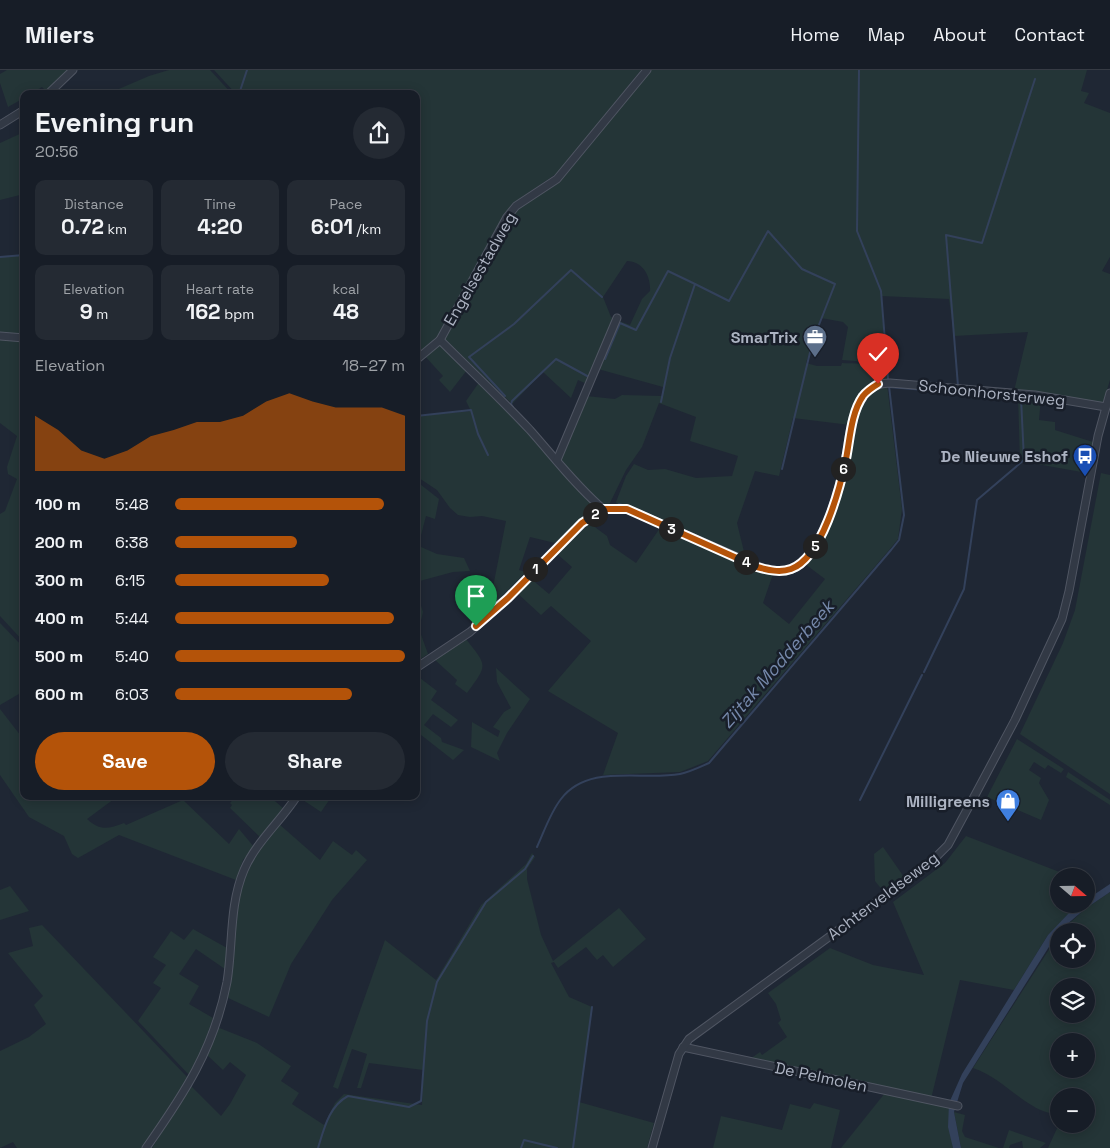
<!DOCTYPE html>
<html lang="en">
<head>
<meta charset="utf-8">
<style>
	:root { --surface:#171d27; --page:#242a33; --text:#f1f3f6; --muted:#9ea2a7; --line:#363b44; --accent:#b45309 }
	body { margin:0; font-family:"Space Grotesk",sans-serif; background:var(--page); color:var(--text); height:100vh; display:flex; flex-direction:column; font-size:19px; white-space:nowrap }
	* { box-sizing:border-box; margin:0 }
	p { font-size:16px; color:var(--muted) }
	.icon { flex:none; width:28px; height:28px; fill:none; stroke:currentColor; stroke-width:2; stroke-linecap:round; stroke-linejoin:round }
	.map { position:relative; flex:1; overflow:hidden }
	.details { position:absolute; left:20px; top:20px; width:400px; height:710px; display:flex; flex-direction:column; background:var(--surface); border-radius:10px; box-shadow:0 2px 12px #0003,0 0 0 1px var(--line) }
	.details>* { flex:none }
	.needle { width:32px; rotate:110deg }
	.controls { position:absolute; left:1050px; top:798px; display:grid; gap:10px }
	.controls a { display:grid; place-items:center; width:45px; height:45px; border-radius:50%; background:var(--surface); box-shadow:0 2px 12px #0003,0 0 0 1px var(--line); font-size:25px }
	.pin { position:absolute; display:grid; place-items:center; width:42px; height:42px; color:#fff; margin:-51px -21px; border-radius:50% 50% 50% 0; rotate:-45deg; box-shadow:0 0 5px #0007 }
	.pin .icon { rotate:45deg }
	.km { position:absolute; width:25px; height:25px; margin:-12px; border-radius:50%; background:#222; color:#fff; font-size:14px; line-height:25px; text-align:center }
	.round { display:grid; place-items:center; flex:none; width:52px; height:52px; border-radius:26px; background:var(--page) }
	.headline { display:flex; align-items:center; justify-content:space-between; height:85px; padding:0 15px }
	h1 { font-size:28px; font-weight:700; line-height:38px }
	.metrics { display:grid; grid-template-columns:repeat(3,1fr); gap:8px; height:85px; padding:5px 15px }
	.metrics div { display:grid; align-content:center; border-radius:10px; background:var(--page); text-align:center }
	.metrics b { font-size:21px; font-weight:700 }
	.metrics small { font-size:14px; font-weight:400 }
	.metrics p { font-size:14px }
	.chart { height:140px; padding:10px 15px }
	.chart p { display:flex; justify-content:space-between }
	.chart svg { width:100%; height:90px; margin-top:5px; fill:var(--accent); opacity:.7 }
	.primary-button { display:flex; gap:10px; margin-top:auto; padding:10px 15px }
	.primary-button a { flex:1; height:58px; border-radius:30px; background:var(--accent); color:#fff; font-size:20px; font-weight:700; line-height:58px; text-align:center }
	.primary-button a+a { background:var(--page); color:var(--text) }
	ul { padding:0 15px; list-style:none; font-size:16px }
	li { display:grid; grid-template-columns:80px 60px 1fr; align-items:center; height:38px }
	li i { height:12px; border-radius:6px; background:var(--accent) }
	header { display:flex; align-items:center; gap:30px; box-sizing:border-box; height:70px; padding:0 25px; background:var(--surface); border-bottom:1px solid var(--line) }
	header strong { font-size:24px }
	nav { display:flex; gap:28px; margin-inline-start:auto; font-size:18px }
	.map>svg:first-child { display:block }
</style>
</head>
<body>
<header>
<strong>Milers</strong>
<nav><a>Home</a><a>Map</a><a>About</a><a>Contact</a></nav>
</header>
<div class="map">
<svg width="1110" height="1078" viewBox="0 0 1110 1078">
	<rect width="100%" height="100%" fill="#1f2734"/>
	<g fill="#243537" fill-rule="evenodd">
		<polygon points="7,0 70,0 48,23 42,17 31,24 24,24 24,28 8,37 0,13 0,4"/>
		<polygon points="169,0 210,0 232,24 107,24 149,6"/>
		<polygon points="214,0 641,0 559,102 512,134 439,265 416,285 416,24 236,24"/>
		<path d="M649 0H1087L1081 21 1089 23 1084 33 1110 43V187L1102 201 1110 204V310L1103 333 1014 321 1028 262 954 266 949 229 881 226 887 311H880L868 292 842 290 848 257 843 252 821 248 806 293 817 296H841L842 293C862 294 868 291 875 312L850 355 793 348 779 406 755 401 737 453 746 490 618 437 616 432 626 406 634 394 648 400 665 399 696 408 732 406 738 386 690 371 696 347 659 333 642 377 626 400 609 435 604 436 593 427 560 390 586 326 615 329 622 325 662 326 663 317 598 299 619 251 630 255 642 229 650 221C651 207 643 191 627 191L603 227 611 247 615 249 587 314 578 310 571 328 543 302 512 334 443 267 511 140 560 109 569 101Z"/>
		<polygon points="24,62 24,124 0,130 0,73"/>
		<polygon points="24,185 24,265 0,262 0,187"/>
		<polygon points="0,266 24,269 24,572 0,546 0,444 5,441 17,409 8,404 7,397 17,366 0,353"/>
		<polygon points="436,274 441,274 467,300 450,322 439,310 443,306 424,285"/>
		<polygon points="480,311 599,438 578,451 555,473 530,467 519,500 526,502 497,532 492,522 506,451 482,446 470,447 458,445 450,438 437,420 416,406 416,346 471,341 466,331"/>
		<polygon points="887,314 902,439 898,469 890,479 708,691 680,702 603,705 618,663 548,621 591,571 551,536 541,545 516,522 530,508 549,524 572,497 556,483 588,452 607,466 610,475 636,493 660,458 773,504 763,533 789,554 825,509 805,494 827,455 862,332 871,321"/>
		<polygon points="1018,326 1041,328 1039,350 1055,352 1055,360 1093,372 1087,403 1020,391"/>
		<polygon points="1101,403 1110,405 1110,724 1020,664 1063,573 1075,540"/>
		<polygon points="416,411 439,429 435,449 426,446 420,469 421,477 437,484 464,488 470,501 453,502 416,512"/>
		<polygon points="416,520 423,542 419,559 428,584 416,592"/>
		<polygon points="0,553 24,578 24,621 0,635"/>
		<path d="M465 568C488 597 488 594 467 623L455 614 457 610 434 589Z"/>
		<polygon points="496,598 530,629 507,663 497,683 500,691 471,677 472,652 498,667 500,661 493,657 504,642 511,638 497,612"/>
		<polygon points="416,605 437,621 431,630 458,650 451,657 433,644 424,655 441,668 442,672 464,680 453,690 416,661"/>
		<path d="M0 639 24 670V726H118L87 749C100 761 108 759 124 753L126 755 183 730 229 774 239 759 254 777 243 790 236 810 119 765 78 788 72 784 64 766 29 747 0 705Z"/>
		<polygon points="1017,669 1064,699 1061,703 1048,695 1045,699 1034,692 1029,700 1041,708 1039,713 1049,730 1041,750 987,727"/>
		<polygon points="1068,702 1110,730 1110,735 1066,707"/>
		<polygon points="236,726 269,726 283,738 261,768 230,738 232,735 230,733"/>
		<polygon points="302,726 332,726 321,742 303,730"/>
		<polygon points="279,754 320,790 333,771 352,785 356,780 367,790 332,830 291,894 269,947 226,927 237,833 247,796"/>
		<polygon points="966,766 1070,806 1059,806 1059,834 1081,834 1048,865 1014,920 960,910 931,1029 750,989 760,982 762,985 787,967 778,953 781,950 776,934 768,923 830,878 873,895 924,905 893,832 945,793"/>
		<polygon points="883,777 904,807 883,821 875,811 874,784"/>
		<polygon points="532,783 535,787 527,799 527,809 541,865 553,891 619,838 646,869 613,897 603,885 597,890 586,877 558,898 554,892 551,893 569,927 592,937 579,1032 654,1053 647,1078 152,1078 191,1016 221,1046 230,1034 246,1005 230,992 223,1000 207,985 217,957 257,973 291,996 281,1011 299,1023 292,1034 324,1055 335,1033 344,1024 422,1035 423,1000 369,993 361,1018 357,1018 367,984 352,979 338,1019 333,1017 385,870 436,910 481,835 526,794"/>
		<polygon points="10,816 29,841 0,850 0,820"/>
		<path d="M1110 822V1078H1048L1059 1054H1086V1026H1059V1046C1050 1043 1040 1041 1033 1036 1011 1023 997 1006 973 998L1059 864V889H1086V861H1061L1085 839ZM1059 916H1086V944H1059ZM1059 971H1086V999H1059Z"/>
		<polygon points="42,855 188,1008 145,1078 17,1078 13,1072 0,1078 0,981 29,967 46,954 34,935 43,926 8,883 33,876 29,858"/>
		<polygon points="193,859 227,878 225,899 196,879 179,904 199,916 189,934 213,948 200,986 190,1006 138,951 161,918 153,913 166,895 153,887 171,861 184,870"/>
		<polygon points="885,1023 949,1037 953,1078 841,1078"/>
		<polygon points="814,1033 840,1040 831,1078 713,1078 721,1046 782,1060 790,1034 810,1039"/>
		<polygon points="954,1042 965,1045 962,1061 965,1067 999,1078 961,1078"/>
		<polygon points="1009,1060 1046,1073 1040,1078 1023,1078 1022,1071 1010,1075 1009,1078 1003,1078"/>
	</g>
	<polygon fill="#33415b" points="1110,814 1110,822 1085,839 1059,861 963,1013 954,1042 961,1078 953,1078 948,1057 949,1033 962,1004 1048,865 1069,843 1081,834 1086,834 1086,830"/>
	<g fill="none" stroke-linecap="round" stroke-linejoin="round">
		<g stroke="#33415b" stroke-width="2">
			<polyline points="859,0 857,161 881,221 888,309"/>
			<polyline points="239,24 247,0"/>
			<polyline points="0,187 24,185"/>
			<polyline points="605,289 620,253 636,260 668,201 695,214"/>
			<polyline points="958,316 946,165 982,173 1035,9"/>
			<polyline points="889,317 1021,328 1024,390 977,430 964,519 924,602"/>
			<polyline points="865,319 873,312"/>
			<polyline points="505,326 469,287 514,254 571,200 602,227"/>
			<polyline points="661,332 670,288 695,214 729,231 768,161 802,199 835,214 813,270 782,399"/>
			<polyline points="513,337 511,334 512,331 556,289 589,307"/>
			<polyline points="416,346 471,340 478,364 488,385"/>
			<polyline points="850,385 859,341 868,326"/>
			<polyline points="619,434 626,436"/>
			<path d="M798 491C825 466 837 413 844 379"/>
			<polyline points="860,730 922,605"/>
			<path d="M537 777C544 762 550 743 561 729 589 693 641 711 680 704 690 702 700 697 709 693L891 480 899 470 904 445 889 316"/>
			<path d="M318 1078C324 1059 329 1036 348 1026L409 1037 421 1031 427 951 437 912 486 832 525 799 533 786"/>
			<polyline points="521,1078 524,1070 557,1078"/>
			<polyline points="573,1078 592,937"/>
		</g>
		<defs>
			<g id="minor">
				<polyline points="48,24 73,0"/>
				<polyline points="0,55 24,40"/>
				<polyline points="0,266 24,268"/>
				<path d="M440 270C470 300 501 329 530 360 554 387 576 416 603 439"/>
				<polyline points="416,290 440,270 507,147 516,136 557,109 647,0"/>
				<polyline points="557,390 617,248"/>
				<path d="M416 598 470 562 508 528 583 453 603 439H627L765 499C774 501 784 502 792 499 822 488 839 421 845 392 849 372 850 344 863 326 869 318 879 313 890 313L1035 325 1106 337"/>
				<polyline points="683,977 958,1036"/>
				<path d="M146 1078C184 1024 214 979 227 912 233 876 229 835 244 800 256 772 281 751 297 726"/>
				<polyline points="652,1078 679,984 689,969 929,794 948,775 975,725 1015,650 1062,549 1069,521 1098,366 1110,323"/>
			</g>
		</defs>
		<use href="#minor" stroke="#505663" stroke-width="9"/>
		<use href="#minor" stroke="#323945" stroke-width="7"/>
	</g>
	<g fill="none" stroke-linecap="round" stroke-linejoin="round">
		<defs>
			<path id="route" d="M476 556 508 528 582 453 604 439H627L757 497C768 500 780 503 791 499 822 488 840 418 846 389 850 369 851 343 863 326 867 321 873 317 878 314"/>
		</defs>
		<use href="#route" stroke="#fff" stroke-width="10"/>
		<use href="#route" stroke="#b45309" stroke-width="6"/>
	</g>
	<defs>
		<symbol id="office-pin" viewBox="-11 -11 22 30"><path d="M0 17L-7.5 6A9.5 9.5 0 1 1 7.5 6Z" fill="#5c6f8a" stroke="#181e29"/><path d="M-6-3h4V-5.5h4V-3h4V5H-6ZM-1-4.5V-3h2v-1.5ZM-6 0V1H6V0Z" fill="#fff"/></symbol>
		<symbol id="bus-pin" viewBox="-11 -11 22 30"><path d="M0 17L-7.5 6A9.5 9.5 0 1 1 7.5 6Z" fill="#1a4fb4" stroke="#181e29"/><path d="M-5-6H5V4H4V6H2V4H-2V6H-4V4H-5ZM-3.5-4V0h7V-4ZM-3.5 1.2v1.5H-2V1.2ZM2 1.2v1.5H3.5V1.2Z" fill="#fff"/></symbol>
		<symbol id="shop-pin" viewBox="-11 -11 22 30"><path d="M0 17L-7.5 6A9.5 9.5 0 1 1 7.5 6Z" fill="#3f7fe0" stroke="#181e29"/><path d="M-5-2.5h2.3a2.7 3.5 0 0 1 5.4 0H5L5.5 6h-11ZM-1.5-2.5h3a1.5 2.3 0 0 0-3 0Z" fill="#fff"/></symbol>
	</defs>
	<g fill-rule="evenodd">
		<use href="#office-pin" x="801" y="253" width="28" height="38"/>
		<use href="#bus-pin" x="1071" y="372" width="28" height="38"/>
		<use href="#shop-pin" x="994" y="717" width="28" height="38"/>
	</g>
	<g text-anchor="middle" dominant-baseline="central" stroke-width="5" stroke-linejoin="round" paint-order="stroke">
		<g font-size="16" fill="#acb3c2" stroke="#181e29">
			<text transform="translate(480 199) rotate(-60)">Engelsestadweg</text>
			<text transform="translate(992 323) rotate(6)">Schoonhorsterweg</text>
			<text transform="translate(883 826) rotate(-37)">Achterveldseweg</text>
			<text transform="translate(821 1007) rotate(12)">De Pelmolen</text>
		</g>
		<g font-size="16" font-weight="bold" fill="#acb3c2" stroke="#181e29" text-anchor="end">
			<text x="798" y="267">SmarTrix</text>
			<text x="1068" y="386">De Nieuwe Eshof</text>
			<text x="990" y="731">Milligreens</text>
		</g>
		<g font-size="18" font-style="italic" fill="#7588aa" stroke="#181e29">
			<text transform="translate(777 594) rotate(-49)">Zijtak Modderbeek</text>
		</g>
	</g>
</svg>
<div class="controls">
<a><svg class="needle" viewBox="-14 -14 28 28"><path d="M0-13l5 13h-10z" fill="#e53935"/><path d="M0 13l5-13h-10z" fill="#9ea2a7"/></svg></a>
<a><svg class="icon" aria-label="locate" viewBox="0 0 24 24"><circle cx="12" cy="12" r="6"/><path d="M12 2v4M12 18v4M2 12h4M18 12h4"/></svg></a>
<a><svg class="icon" aria-label="layers" viewBox="0 0 24 24"><path d="M12 4l9 5-9 5-9-5zM3 14l9 5 9-5"/></svg></a>
<a>+</a>
<a>−</a>
</div>
<div class="pin" style="left:476px;top:556px;background:#1e9e55"><svg class="icon" aria-label="arrive" viewBox="0 0 24 24"><path d="M6 21V4h12l-3 4 3 4H6"/></svg></div>
<div class="pin" style="left:878px;top:314px;background:#d93025"><svg class="icon" aria-label="check" viewBox="0 0 24 24"><path d="M5 12l5 5 9-10"/></svg></div>
<b class="km" style="left:535px;top:499px">1</b>
<b class="km" style="left:595px;top:444px">2</b>
<b class="km" style="left:671px;top:459px">3</b>
<b class="km" style="left:746px;top:492px">4</b>
<b class="km" style="left:815px;top:476px">5</b>
<b class="km" style="left:843px;top:399px">6</b>
<section class="details">
<div class="headline"><div><h1>Evening run</h1><p>20:56</p></div><a class="round"><svg class="icon" aria-label="share" viewBox="0 0 24 24"><path d="M12 15V3M7 8l5-5 5 5M5 13v7h14v-7"/></svg></a></div>
<div class="metrics">
<div><p>Distance</p><b>0.72<small> km</small></b></div>
<div><p>Time</p><b>4:20</b></div>
<div><p>Pace</p><b>6:01<small> /km</small></b></div>
</div>
<div class="metrics">
<div><p>Elevation</p><b>9<small> m</small></b></div>
<div><p>Heart rate</p><b>162<small> bpm</small></b></div>
<div><p>kcal</p><b>48</b></div>
</div>
<div class="chart"><p><span>Elevation</span>18–27 m</p>
<svg viewBox="0 0 160 44" preserveAspectRatio="none"><path d="M0 44V17L10 24L20 34L30 38L40 34L50 27L60 24L70 20L80 20L90 17L100 10L110 6L120 10L130 13L140 13L150 13L160 17V44z"/></svg>
</div>
<ul>
<li><b>100 m</b>5:48<i style="width:91%"></i></li>
<li><b>200 m</b>6:38<i style="width:53%"></i></li>
<li><b>300 m</b>6:15<i style="width:67%"></i></li>
<li><b>400 m</b>5:44<i style="width:95%"></i></li>
<li><b>500 m</b>5:40<i style="width:100%"></i></li>
<li><b>600 m</b>6:03<i style="width:77%"></i></li>
</ul>
<div class="primary-button"><a>Save</a><a>Share</a></div>
</section>
</div>
</body>
</html>
